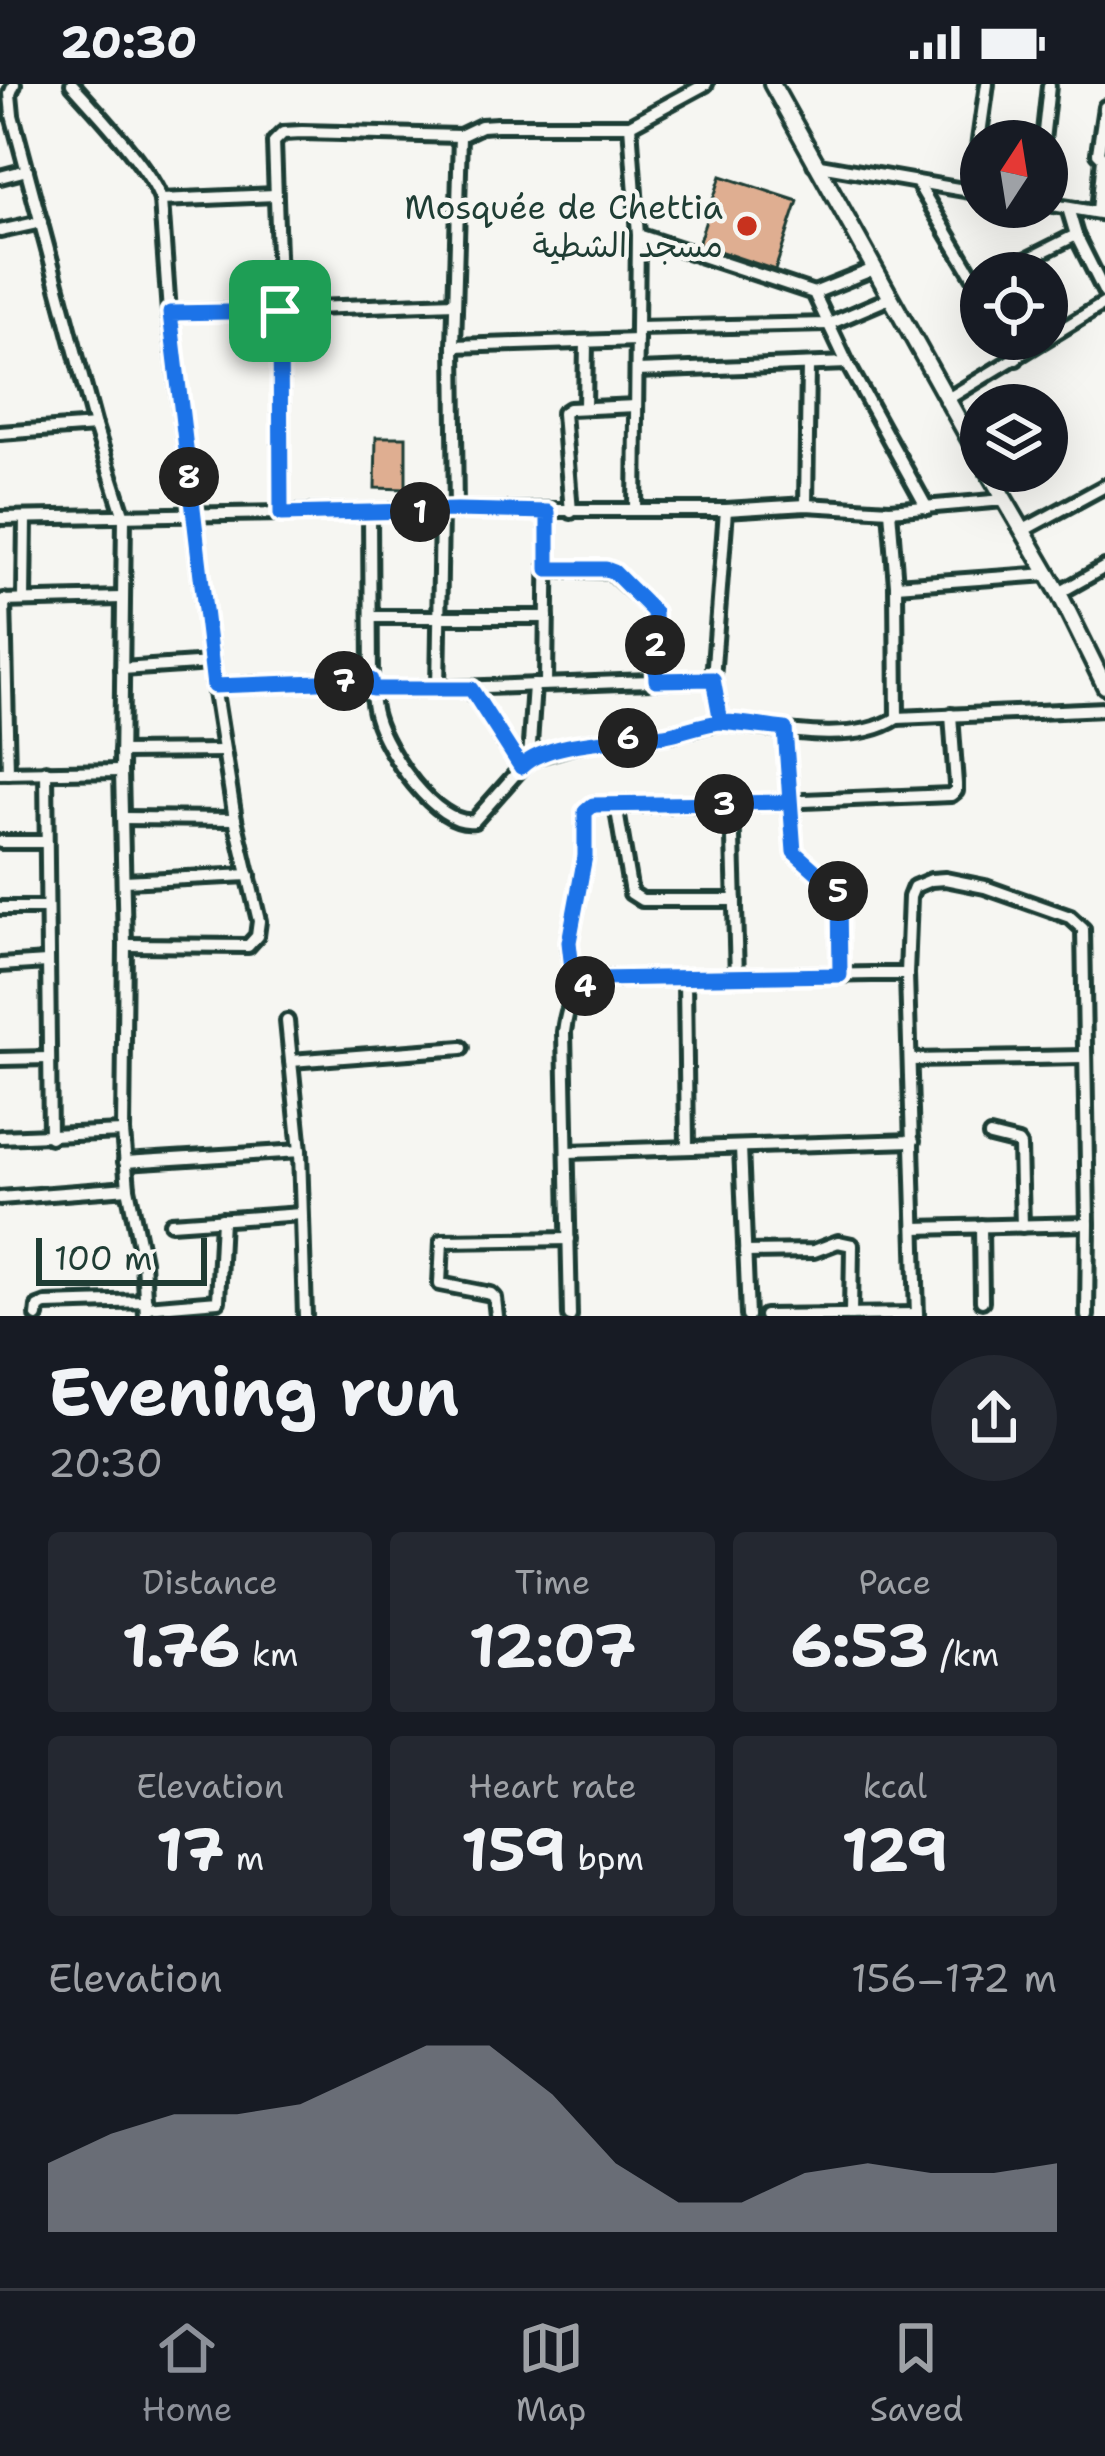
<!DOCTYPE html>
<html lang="en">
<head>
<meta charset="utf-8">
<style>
	:root { --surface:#171b24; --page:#242831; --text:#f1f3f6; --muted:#9ea1a6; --line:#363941; --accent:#8c9099 }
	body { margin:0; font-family:"Shantell Sans","Playpen Sans Arabic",sans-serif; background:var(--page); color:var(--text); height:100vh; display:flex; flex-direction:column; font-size:45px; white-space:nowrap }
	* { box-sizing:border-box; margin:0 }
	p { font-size:39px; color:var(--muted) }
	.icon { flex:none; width:66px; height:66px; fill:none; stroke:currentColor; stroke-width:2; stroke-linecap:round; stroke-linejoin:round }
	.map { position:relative; height:1232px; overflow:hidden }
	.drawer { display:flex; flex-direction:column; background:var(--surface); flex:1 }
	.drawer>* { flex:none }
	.needle { width:78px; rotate:12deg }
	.controls { position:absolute; left:960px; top:36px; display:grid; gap:24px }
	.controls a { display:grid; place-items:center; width:108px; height:108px; border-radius:50%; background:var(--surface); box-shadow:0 12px 48px #0002; font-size:60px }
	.scale { position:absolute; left:36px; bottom:30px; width:171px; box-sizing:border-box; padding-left:12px; border:6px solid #1f3d34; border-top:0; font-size:33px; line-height:42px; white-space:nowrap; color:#1f3d34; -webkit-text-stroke:9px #f6f6f2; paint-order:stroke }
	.pin { position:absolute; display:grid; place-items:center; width:102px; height:102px; color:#fff; margin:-51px; border-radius:24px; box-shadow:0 6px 18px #0006 }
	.km { position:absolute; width:60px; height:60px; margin:-30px; border-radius:50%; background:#222; color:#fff; font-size:33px; line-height:60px; text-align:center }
	.round { display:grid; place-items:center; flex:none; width:126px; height:126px; border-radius:63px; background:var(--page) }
	.overview { display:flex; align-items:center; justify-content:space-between; height:204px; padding:0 48px }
	h1 { font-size:66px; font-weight:700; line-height:90px }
	.figures { display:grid; grid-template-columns:repeat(3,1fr); gap:18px; height:204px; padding:12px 48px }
	.figures div { display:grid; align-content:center; border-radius:12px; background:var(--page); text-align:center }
	.figures b { font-size:60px; font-weight:700 }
	.figures small { font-size:33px; font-weight:400 }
	.figures p { font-size:33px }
	.chart { height:336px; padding:24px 48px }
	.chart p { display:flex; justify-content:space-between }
	.chart svg { width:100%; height:216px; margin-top:12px; fill:var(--accent); opacity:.7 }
	.status { display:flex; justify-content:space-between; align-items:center; height:84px; padding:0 60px; background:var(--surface); direction:ltr }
	.status svg { height:33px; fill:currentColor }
	.menu { display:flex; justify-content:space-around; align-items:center; height:168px; border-top:3px solid var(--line); background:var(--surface); font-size:33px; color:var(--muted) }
	.menu a { display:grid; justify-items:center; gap:6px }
	.menu .active { color:var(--accent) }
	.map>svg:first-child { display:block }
</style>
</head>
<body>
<div class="status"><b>20:30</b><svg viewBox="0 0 49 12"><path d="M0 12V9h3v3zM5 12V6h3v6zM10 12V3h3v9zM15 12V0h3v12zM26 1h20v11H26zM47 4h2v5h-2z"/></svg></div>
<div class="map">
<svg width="1105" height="1232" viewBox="0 0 1105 1232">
	<rect width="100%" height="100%" fill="#f6f6f2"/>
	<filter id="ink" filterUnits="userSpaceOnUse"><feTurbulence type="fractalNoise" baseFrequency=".00833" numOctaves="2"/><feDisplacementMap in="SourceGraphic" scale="24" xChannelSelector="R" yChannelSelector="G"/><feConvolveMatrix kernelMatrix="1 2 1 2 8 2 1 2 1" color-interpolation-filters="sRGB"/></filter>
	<g filter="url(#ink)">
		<g fill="#dfae91" stroke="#1f3d34" stroke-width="3">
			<polygon points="721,92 798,117 775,186 698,160"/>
			<polygon points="376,353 406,353 406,405 375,404"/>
		</g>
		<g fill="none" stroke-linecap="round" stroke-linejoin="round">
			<defs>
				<g id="street">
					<polyline points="14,0 10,10 12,31 95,342 124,433 121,687 125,861 123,1048 128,1104 143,1177 146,1232"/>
					<path d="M72 0C95 26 151 85 161 116L169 229 214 602 235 735 259 837 257 852 248 862 125 861"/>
					<polyline points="630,41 638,151 635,426"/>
					<polyline points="1043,57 1049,2"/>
					<polyline points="814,80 981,109"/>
					<polyline points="0,93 27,86"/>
					<polyline points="918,100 981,206"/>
					<polyline points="972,107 987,0"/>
					<polyline points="161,116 275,111"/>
					<polyline points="1047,120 1105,130"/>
					<polyline points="1068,124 1076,151 1105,209"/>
					<polyline points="1098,127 1103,74 1098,69 1105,23"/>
					<polyline points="0,147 41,138"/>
					<polyline points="638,151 814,209 847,279 927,424"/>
					<polyline points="1000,189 1076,151"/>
					<polyline points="814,209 874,185"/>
					<polyline points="169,229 455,219"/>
					<polyline points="637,244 829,240 890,214"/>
					<polyline points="1006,255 1016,275"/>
					<polyline points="454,262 637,256"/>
					<polyline points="637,287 847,279"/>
					<polyline points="946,316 1105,219"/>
					<polyline points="585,324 586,258"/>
					<polyline points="0,349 95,342"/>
					<polyline points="806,421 808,282"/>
					<polyline points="456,426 454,262 460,52 481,42 497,41 630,41 706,0"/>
					<polyline points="890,426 896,501 897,634 1105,625"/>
					<polyline points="571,428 563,329 569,325 636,322"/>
					<polyline points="281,430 280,227 274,58 283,49 302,48 460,52"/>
					<polyline points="0,434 456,426 726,426 806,421 890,426 1004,416"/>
					<polyline points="1022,447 1105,402"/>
					<polyline points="547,485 610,487 654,528 655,596"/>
					<polyline points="896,501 1048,490"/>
					<polyline points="1059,509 1105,483"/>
					<polyline points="4,516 8,689"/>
					<polyline points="24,516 25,434"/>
					<polyline points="0,517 122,514"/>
					<polyline points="371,533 547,533"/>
					<polyline points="122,585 211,579"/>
					<path d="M713 595 721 638C772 644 853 663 897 634"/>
					<path d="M371 596C372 608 372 621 376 633 385 666 436 743 474 737L529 675 534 601"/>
					<polyline points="546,599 548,428"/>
					<polyline points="214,602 371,596 370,429"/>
					<path d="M372 605C486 605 599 598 713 595L726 426"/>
					<polyline points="438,605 441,427"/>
					<polyline points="471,606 521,683"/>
					<polyline points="785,645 794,768 839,809 840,891"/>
					<polyline points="121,668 224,667"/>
					<polyline points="529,675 584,659 667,651 721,638"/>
					<polyline points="46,687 50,1053"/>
					<polyline points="0,689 121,687"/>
					<polyline points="732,720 737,893"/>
					<polyline points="616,721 631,809 642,816 735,816"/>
					<polyline points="123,734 235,735"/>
					<polyline points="0,758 46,758"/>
					<polyline points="124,797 249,791"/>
					<polyline points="0,824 47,824"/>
					<polyline points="0,881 47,878"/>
					<polyline points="907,890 910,813 914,803 931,796 945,795 985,803 1070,833 1083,845 1088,1140 915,1144"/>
					<polyline points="685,894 687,1064"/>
					<polyline points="575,912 569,858 585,773 585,728 593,721 732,720 951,711 956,707 956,700 951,631"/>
					<polyline points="287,937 300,1067"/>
					<polyline points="0,975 49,974"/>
					<polyline points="910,976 1084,973"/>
					<polyline points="291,977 462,964"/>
					<polyline points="990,1052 1018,1059 1020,1062 1022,1142"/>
					<polyline points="0,1053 123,1048"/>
					<polyline points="741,1063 748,1232"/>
					<polyline points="568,1068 913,1057"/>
					<polyline points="125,1078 300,1067 305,1232"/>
					<polyline points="0,1114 128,1104"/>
					<polyline points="171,1139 301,1130"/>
					<polyline points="981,1142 982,1217"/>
					<polyline points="745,1168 814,1167 838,1158 852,1161 851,1231"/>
					<polyline points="146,1223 218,1217 222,1135"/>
					<polyline points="37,1232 38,1223 46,1220 146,1217"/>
					<polyline points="497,1232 495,1214 491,1210 440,1200 442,1157 569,1155"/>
					<path d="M570 1232 564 948C567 923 573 906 598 895L872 890H907L917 1232"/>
					<polyline points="765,1232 917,1230"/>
					<polyline points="1087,1232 1088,1140"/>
				</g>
				<g id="secondary">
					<polyline points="772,0 981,376"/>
					<polyline points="988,387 1059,509 1105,602"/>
				</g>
			</defs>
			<use href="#street" stroke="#1f3d34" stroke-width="20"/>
			<use href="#secondary" stroke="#1f3d34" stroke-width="22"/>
			<use href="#street" stroke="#f6f6f2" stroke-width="10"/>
			<use href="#secondary" stroke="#f6f6f2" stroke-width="14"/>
		</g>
	</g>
	<g fill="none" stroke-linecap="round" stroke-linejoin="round" filter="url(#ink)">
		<defs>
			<path id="route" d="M280 227 281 430 457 426 548 428V485H606L614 488 654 528 656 596 713 595 721 638 785 645 790 718 593 721 585 728V772L569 858 575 912 586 900 598 895 840 891 839 808 794 768 785 645C764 643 740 637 720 638 701 640 683 648 665 651 626 657 548 655 521 683L471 605H372L371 596 214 602 170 229 280 227"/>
		</defs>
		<use href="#route" stroke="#fff" stroke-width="24"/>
		<use href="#route" stroke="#1a73e8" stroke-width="15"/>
	</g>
	<circle fill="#c8321e" stroke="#f6f6f2" stroke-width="4.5" cx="747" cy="142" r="12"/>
	<g text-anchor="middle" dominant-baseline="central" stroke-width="9" stroke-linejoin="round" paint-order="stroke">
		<g font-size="33" fill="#1f3d34" stroke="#f6f6f2" text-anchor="end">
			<text x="723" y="123">Mosquée de Chettia<tspan x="723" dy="38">مسجد الشطية</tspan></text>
		</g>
	</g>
</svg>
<div class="controls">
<a><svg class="needle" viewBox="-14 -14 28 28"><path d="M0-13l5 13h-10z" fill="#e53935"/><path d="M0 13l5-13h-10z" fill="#9ea1a6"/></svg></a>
<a><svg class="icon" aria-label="locate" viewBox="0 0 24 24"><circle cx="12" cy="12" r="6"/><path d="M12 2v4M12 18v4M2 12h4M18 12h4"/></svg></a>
<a><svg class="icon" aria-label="layers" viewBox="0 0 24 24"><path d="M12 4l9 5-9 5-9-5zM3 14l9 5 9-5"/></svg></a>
</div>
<div class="scale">100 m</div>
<div class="pin" style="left:280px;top:227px;background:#1e9e55"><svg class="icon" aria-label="arrive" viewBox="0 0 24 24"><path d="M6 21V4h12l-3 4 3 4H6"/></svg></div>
<b class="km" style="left:420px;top:428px">1</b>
<b class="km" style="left:655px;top:561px">2</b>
<b class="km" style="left:724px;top:720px">3</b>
<b class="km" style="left:585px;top:902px">4</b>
<b class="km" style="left:838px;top:807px">5</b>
<b class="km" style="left:628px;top:654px">6</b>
<b class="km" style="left:344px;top:597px">7</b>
<b class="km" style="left:189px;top:393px">8</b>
</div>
<section class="drawer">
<div class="overview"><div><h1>Evening run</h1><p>20:30</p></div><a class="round"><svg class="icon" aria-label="share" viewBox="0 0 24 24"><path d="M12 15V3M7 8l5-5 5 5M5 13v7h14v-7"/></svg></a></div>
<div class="figures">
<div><p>Distance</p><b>1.76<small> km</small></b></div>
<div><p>Time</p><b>12:07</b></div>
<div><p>Pace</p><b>6:53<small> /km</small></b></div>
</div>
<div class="figures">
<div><p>Elevation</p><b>17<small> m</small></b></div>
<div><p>Heart rate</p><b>159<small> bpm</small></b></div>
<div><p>kcal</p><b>129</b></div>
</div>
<div class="chart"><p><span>Elevation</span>156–172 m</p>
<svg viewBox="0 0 160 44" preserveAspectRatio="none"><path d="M0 44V30L10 24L20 20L30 20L40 18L50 12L60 6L70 6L80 16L90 30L100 38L110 38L120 32L130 30L140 32L150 32L160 30V44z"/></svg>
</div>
</section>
<nav class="menu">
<a class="active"><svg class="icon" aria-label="home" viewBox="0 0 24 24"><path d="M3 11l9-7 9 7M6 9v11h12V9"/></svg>Home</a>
<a><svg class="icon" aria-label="map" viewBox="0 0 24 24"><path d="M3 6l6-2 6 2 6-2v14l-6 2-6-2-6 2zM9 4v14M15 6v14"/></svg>Map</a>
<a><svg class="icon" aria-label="saved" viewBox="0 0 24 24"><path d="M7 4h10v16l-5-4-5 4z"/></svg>Saved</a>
</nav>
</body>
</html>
